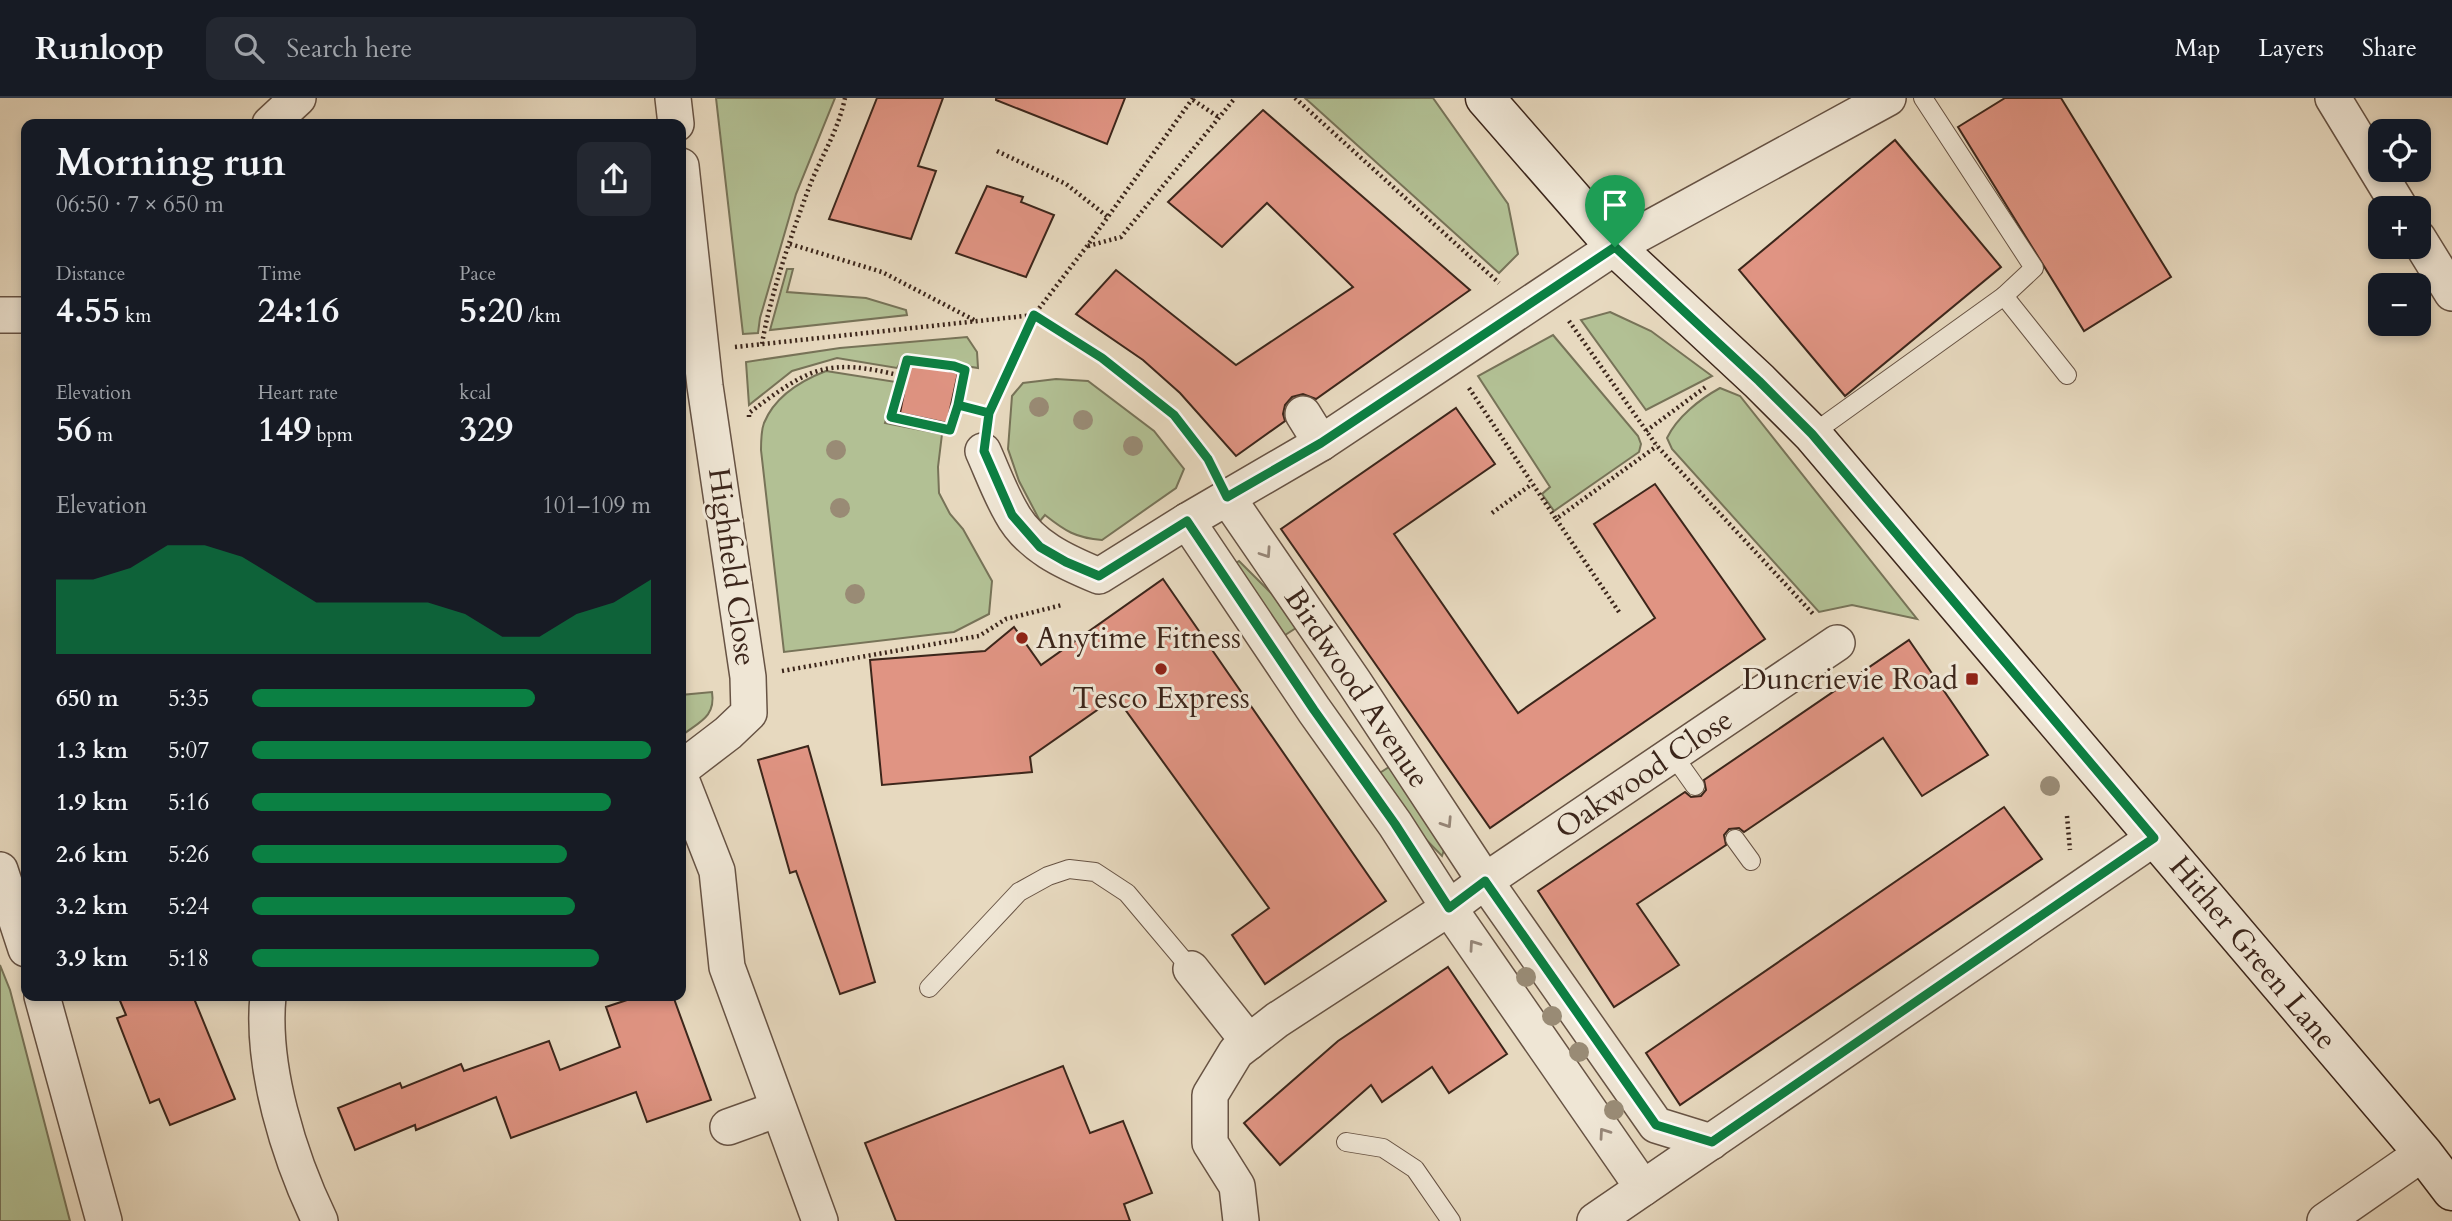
<!DOCTYPE html>
<html lang="en">
<head>
<meta charset="utf-8">
<style>
	:root { --surface:#171b24; --page:#242831; --text:#f1f3f6; --muted:#9ea1a6; --line:#363941; --accent:#0b8043 }
	body { margin:0; font-family:Cardo,serif; background:var(--page); color:var(--text); height:100vh; display:flex; flex-direction:column; font-size:26px; white-space:nowrap }
	* { box-sizing:border-box; margin:0 }
	p { font-size:23px; color:var(--muted) }
	.icon { flex:none; width:38px; height:38px; fill:none; stroke:currentColor; stroke-width:2; stroke-linecap:round; stroke-linejoin:round }
	.map { position:relative; flex:1; overflow:hidden }
	.drawer { position:absolute; left:21px; top:21px; width:665px; height:882px; display:flex; flex-direction:column; background:var(--surface); border-radius:14px; box-shadow:0 4px 10px #0003 }
	.drawer>* { flex:none }
	.fabs { position:absolute; left:2368px; top:21px; display:grid; gap:14px }
	.fabs a { display:grid; place-items:center; width:63px; height:63px; border-radius:14px; background:var(--surface); box-shadow:0 4px 10px #0003; font-size:35px }
	.pin { position:absolute; display:grid; place-items:center; width:60px; height:60px; color:#fff; margin:-72px -30px; border-radius:50% 50% 50% 0; rotate:-45deg; box-shadow:0 0 7px #0007 }
	.pin .icon { rotate:45deg }
	.round { display:grid; place-items:center; flex:none; width:74px; height:74px; border-radius:14px; background:var(--page) }
	.head { display:flex; align-items:center; justify-content:space-between; height:119px; padding:0 35px }
	h1 { font-size:38px; font-weight:700; line-height:52px }
	.figures { display:grid; grid-template-columns:repeat(3,1fr); gap:10px; height:119px; padding:7px 35px }
	.figures div { display:grid; align-content:center }
	.figures b { font-size:35px; font-weight:700 }
	.figures small { font-size:19px; font-weight:400 }
	.figures p { font-size:19px }
	.chart { height:196px; padding:14px 35px }
	.chart p { display:flex; justify-content:space-between }
	.chart svg { width:100%; height:126px; margin-top:7px; fill:var(--accent); opacity:.7 }
	ul { padding:0 35px; list-style:none; font-size:23px }
	li { display:grid; grid-template-columns:112px 84px 1fr; align-items:center; height:52px }
	li i { height:18px; border-radius:9px; background:var(--accent) }
	header { display:flex; align-items:center; gap:42px; box-sizing:border-box; height:98px; padding:0 35px; background:var(--surface); border-bottom:2px solid var(--line) }
	header strong { font-size:33px }
	nav { display:flex; gap:38px; margin-inline-start:auto; font-size:24px }
	.search { width:490px; height:63px; background:var(--page); display:flex; align-items:center; gap:18px; box-sizing:border-box; padding:0 24px; border-radius:14px; color:var(--muted); font-size:26px }
	.map>svg:first-child { display:block }
</style>
</head>
<body>
<header>
<strong>Runloop</strong>
<div class="search"><svg class="icon" aria-label="search" viewBox="0 0 24 24"><circle cx="10" cy="10" r="6"/><path d="M15 15l6 6"/></svg>Search here</div>
<nav><a>Map</a><a>Layers</a><a>Share</a></nav>
</header>
<div class="map">
<svg width="2452" height="1123" viewBox="0 0 2452 1123">
	<rect width="100%" height="100%" fill="#e7d9bf"/>
	<filter id="stains"><feTurbulence type="fractalNoise" baseFrequency=".00286" numOctaves="4"/><feColorMatrix values="0 0 0 0 .2 0 0 0 0 .09 0 0 0 0 .02 0 0 0 .5 -.17"/></filter>
	<radialGradient id="worn" r=".72"><stop offset=".6" stop-color="#630" stop-opacity="0"/><stop offset="1" stop-color="#630" stop-opacity=".3"/></radialGradient>
	<g fill="#b2c094" stroke="#777358" stroke-width="2">
		<polygon points="716,0 835,0 796,96 760,220 758,235 743,236"/>
		<polygon points="1305,0 1433,0 1508,106 1518,156 1499,175"/>
		<polygon points="787,171 793,171 787,194 866,200 906,212 907,217 770,232"/>
		<polygon points="1610,214 1651,233 1712,278 1646,312 1581,222"/>
		<polygon points="1553,237 1638,338 1641,346 1639,354 1554,413 1542,396 1550,389 1478,278"/>
		<polygon points="967,239 977,254 978,270 904,258 897,270 837,260 792,273 749,307 746,264 840,250"/>
		<path d="M826 273 896 284 885 325 942 336 938 369 939 395 950 416 963 431 992 483 989 516 954 534 784 554 761 352C761 343 761 333 764 325 775 298 800 283 826 273Z"/>
		<path d="M1056 281 1088 283 1154 333 1184 371 1176 390 1102 442C1076 440 1065 433 1045 417L1040 423 1019 383 1008 351 1012 298 1023 285Z"/>
		<path d="M1720 290 1740 298 1917 521 1852 507 1819 514 1672 351 1667 340C1677 319 1700 301 1720 290Z"/>
		<polygon points="1239,463 1302,526 1279,541 1230,469"/>
		<path d="M712 594C716 619 699 624 681 638V597Z"/>
		<polygon points="1392,667 1447,743 1442,758 1405,720 1372,680"/>
		<polygon points="0,867 10,892 70,1123 0,1123"/>
	</g>
	<g fill="#e09483" stroke="#3c261b" stroke-width="2">
		<polygon points="877,0 943,0 918,68 936,73 911,141 829,121"/>
		<polygon points="996,0 1125,0 1107,46 996,2"/>
		<polygon points="2005,0 2061,0 2171,179 2084,233 1958,29"/>
		<polygon points="1263,12 1470,192 1316,301 1303,296 1292,299 1285,307 1283,316 1285,323 1236,358 1180,295 1143,262 1076,216 1116,172 1236,267 1353,189 1267,105 1222,149 1168,104"/>
		<polygon points="1895,42 2001,169 1845,298 1739,172"/>
		<polygon points="987,88 1023,99 1021,104 1054,117 1026,179 956,155"/>
		<polygon points="910,265 958,275 947,325 900,315"/>
		<polygon points="1456,310 1495,366 1394,436 1518,615 1655,520 1594,426 1655,386 1765,541 1490,730 1281,431"/>
		<polygon points="1163,481 1386,803 1265,886 1232,837 1269,810 1116,599 1030,659 1032,674 882,687 870,562 985,553 1014,529 1041,567"/>
		<polygon points="1909,542 1988,657 1922,698 1883,640 1744,734 1739,730 1729,731 1724,737 1726,747 1637,806 1679,867 1614,909 1538,793 1685,694 1691,699 1701,698 1706,692 1704,682"/>
		<polygon points="808,648 875,884 840,896 796,773 790,775 758,662"/>
		<polygon points="2004,709 2042,761 1680,1007 1646,955"/>
		<polygon points="1448,869 1507,956 1449,995 1432,969 1382,1004 1371,987 1280,1067 1244,1025 1338,943"/>
		<polygon points="118,898 193,898 235,1001 170,1027 159,1001 150,1005 117,920 126,917"/>
		<polygon points="639,898 673,898 711,1002 647,1024 636,994 511,1040 496,999 416,1032 415,1027 355,1052 338,1010 400,985 402,990 461,966 464,973 549,943 560,972 620,949 606,909"/>
		<polygon points="1063,968 1090,1035 1123,1023 1152,1095 1124,1106 1130,1123 896,1123 865,1045"/>
	</g>
	<g fill="none" stroke-linecap="round" stroke-linejoin="round">
		<defs>
			<g id="lane">
				<polyline points="1923,0 2034,170 2004,198 2067,277"/>
				<polyline points="1812,336 2004,198"/>
				<polyline points="1673,657 1695,688"/>
				<polyline points="1735,741 1751,763"/>
				<polyline points="929,890 1019,794 1048,778 1069,771 1095,774 1127,795 1191,871"/>
				<polyline points="1346,1044 1383,1050 1415,1071 1451,1123"/>
			</g>
			<g id="street">
				<polyline points="673,0 676,26"/>
				<polyline points="2333,0 2400,110"/>
				<polyline points="270,26 298,0"/>
				<polyline points="681,68 705,288 748,579 749,615 728,635 681,671"/>
				<polyline points="2418,140 2452,195"/>
				<polyline points="0,217 26,217"/>
				<polyline points="1303,316 1321,345"/>
				<path d="M983 353C992 373 1000 395 1011 414 1029 448 1065 464 1099 478L1187 423 1321 345 1615 149 1888 0"/>
				<polyline points="1227,399 1354,584 1485,783 1656,1027 1711,1044"/>
				<polyline points="1187,423 1314,612 1395,726 1449,810 1643,1090"/>
				<polyline points="681,681 717,773 727,869 820,1123"/>
				<polyline points="0,772 26,851"/>
				<polyline points="1191,871 1249,944"/>
				<polyline points="42,898 104,1123"/>
				<path d="M268 898C261 969 289 1059 320 1123"/>
				<polyline points="728,1029 778,1011"/>
				<polyline points="1241,1123 1237,1088 1210,1045 1210,997 1236,954 1277,922 1449,810 1485,783 1837,545"/>
				<polyline points="1595,1123 2154,740"/>
				<polyline points="2325,1123 2423,1055"/>
			</g>
			<polyline id="secondary" points="1485,0 1615,149 1759,283 1812,336 2423,1055 2452,1093"/>
		</defs>
		<use href="#lane" stroke="#675344" stroke-width="20"/>
		<use href="#street" stroke="#675344" stroke-width="38"/>
		<use href="#secondary" stroke="#3c261b" stroke-width="41"/>
		<g stroke="#3c261b" stroke-width="4.5" stroke-dasharray="2 3.5" stroke-linecap="butt">
			<path d="M1193 0 1087 148 1034 217C1093 255 1178 303 1211 367"/>
			<polyline points="1295,0 1499,185"/>
			<polyline points="1193,2 1220,20"/>
			<polyline points="997,53 1066,86 1108,119"/>
			<polyline points="790,146 882,174 976,223"/>
			<polyline points="1088,148 1121,139 1235,0"/>
			<polyline points="1569,223 1657,348 1814,517"/>
			<path d="M762 246C770 198 790 141 807 95 819 61 837 37 845 0"/>
			<polyline points="735,249 1034,217"/>
			<polyline points="1469,290 1556,421"/>
			<polyline points="958,307 988,315"/>
			<path d="M749 319V315C809 270 826 259 902 278L907 262 954 268 966 272 950 332 891 319 902 278"/>
			<polyline points="989,319 1033,218"/>
			<polyline points="1646,333 1707,288"/>
			<polyline points="1492,415 1532,386"/>
			<polyline points="1619,514 1556,421 1657,348"/>
			<polyline points="782,573 979,538 1006,521 1062,507"/>
			<polyline points="2067,718 2070,752"/>
		</g>
		<use href="#lane" stroke="#efe6d5" stroke-width="18"/>
		<use href="#street" stroke="#efe6d5" stroke-width="35"/>
		<use href="#secondary" stroke="#efe6d5" stroke-width="38"/>
	</g>
	<g fill="#998b75">
		<circle cx="1039" cy="309" r="10"/>
		<circle cx="1083" cy="322" r="10"/>
		<circle cx="1133" cy="348" r="10"/>
		<circle cx="836" cy="352" r="10"/>
		<circle cx="840" cy="410" r="10"/>
		<circle cx="855" cy="496" r="10"/>
		<circle cx="2050" cy="688" r="10"/>
		<circle cx="1526" cy="879" r="10"/>
		<circle cx="1552" cy="918" r="10"/>
		<circle cx="1579" cy="954" r="10"/>
		<circle cx="1614" cy="1012" r="10"/>
	</g>
	<defs><path id="oneway-chevron" d="M-2-3.5L2.5 0L-2 3.5" fill="none" stroke-width="1.6" stroke-linecap="round" stroke-linejoin="round" transform="scale(1.75)"/></defs>
	<g stroke="#968678">
		<use href="#oneway-chevron" transform="translate(1266 455) rotate(56)"/>
		<use href="#oneway-chevron" transform="translate(1447 725) rotate(57)"/>
		<use href="#oneway-chevron" transform="translate(1474 847) rotate(-125)"/>
		<use href="#oneway-chevron" transform="translate(1604 1035) rotate(-125)"/>
	</g>
	<g fill="none" stroke-linecap="round" stroke-linejoin="round">
		<defs>
			<polyline id="route" points="1615,149 1321,345 1227,399 1208,361 1174,317 1102,260 1034,217 989,315 958,307 965,272 954,268 907,262 891,319 950,332 958,307 989,315 984,353 1012,417 1040,449 1066,464 1099,478 1187,423 1314,612 1395,726 1449,810 1485,783 1656,1027 1712,1044 2154,740 1812,336 1759,283 1615,149"/>
		</defs>
		<use href="#route" stroke="#fff" stroke-width="14"/>
		<use href="#route" stroke="#0b8043" stroke-width="9"/>
	</g>
	<g fill="#8f2418" stroke="#efe6d5" stroke-width="2.5">
		<circle cx="1022" cy="540" r="7"/>
		<circle cx="1161" cy="571" r="7"/>
		<rect x="1965" y="574" width="14" height="14" rx="3.5"/>
	</g>
	<g text-anchor="middle" dominant-baseline="central" stroke-width="6" stroke-linejoin="round" paint-order="stroke">
		<g font-size="30" fill="#3c261b" stroke="#efe6d5">
			<text transform="translate(732 469) rotate(82)">Highfield Close</text>
			<text transform="translate(1357 590) rotate(56)">Birdwood Avenue</text>
			<text transform="translate(1644 676) rotate(-34)">Oakwood Close</text>
			<text transform="translate(2253 855) rotate(50)">Hither Green Lane</text>
		</g>
		<g font-size="30" fill="#3c261b" stroke="#efe6d5" text-anchor="start">
			<text x="1036" y="540">Anytime Fitness</text>
			<text x="1958" y="581" text-anchor="end">Duncrievie Road</text>
			<text x="1161" y="600" text-anchor="middle">Tesco Express</text>
		</g>
	</g>
	<rect width="100%" height="100%" filter="url(#stains)"/>
	<rect width="100%" height="100%" fill="url(#worn)"/>
</svg>
<div class="fabs">
<a><svg class="icon" aria-label="locate" viewBox="0 0 24 24"><circle cx="12" cy="12" r="6"/><path d="M12 2v4M12 18v4M2 12h4M18 12h4"/></svg></a>
<a>+</a>
<a>−</a>
</div>
<div class="pin" style="left:1615px;top:149px;background:#1e9e55"><svg class="icon" aria-label="arrive" viewBox="0 0 24 24"><path d="M6 21V4h12l-3 4 3 4H6"/></svg></div>
<section class="drawer">
<div class="head"><div><h1>Morning run</h1><p>06:50 · 7 × 650 m</p></div><a class="round"><svg class="icon" aria-label="share" viewBox="0 0 24 24"><path d="M12 15V3M7 8l5-5 5 5M5 13v7h14v-7"/></svg></a></div>
<div class="figures">
<div><p>Distance</p><b>4.55<small> km</small></b></div>
<div><p>Time</p><b>24:16</b></div>
<div><p>Pace</p><b>5:20<small> /km</small></b></div>
</div>
<div class="figures">
<div><p>Elevation</p><b>56<small> m</small></b></div>
<div><p>Heart rate</p><b>149<small> bpm</small></b></div>
<div><p>kcal</p><b>329</b></div>
</div>
<div class="chart"><p><span>Elevation</span>101–109 m</p>
<svg viewBox="0 0 160 44" preserveAspectRatio="none"><path d="M0 44V18L10 18L20 14L30 6L40 6L50 10L60 18L70 26L80 26L90 26L100 26L110 30L120 38L130 38L140 30L150 26L160 18V44z"/></svg>
</div>
<ul>
<li><b>650 m</b>5:35<i style="width:71%"></i></li>
<li><b>1.3 km</b>5:07<i style="width:100%"></i></li>
<li><b>1.9 km</b>5:16<i style="width:90%"></i></li>
<li><b>2.6 km</b>5:26<i style="width:79%"></i></li>
<li><b>3.2 km</b>5:24<i style="width:81%"></i></li>
<li><b>3.9 km</b>5:18<i style="width:87%"></i></li>
</ul>
</section>
</div>
</body>
</html>
